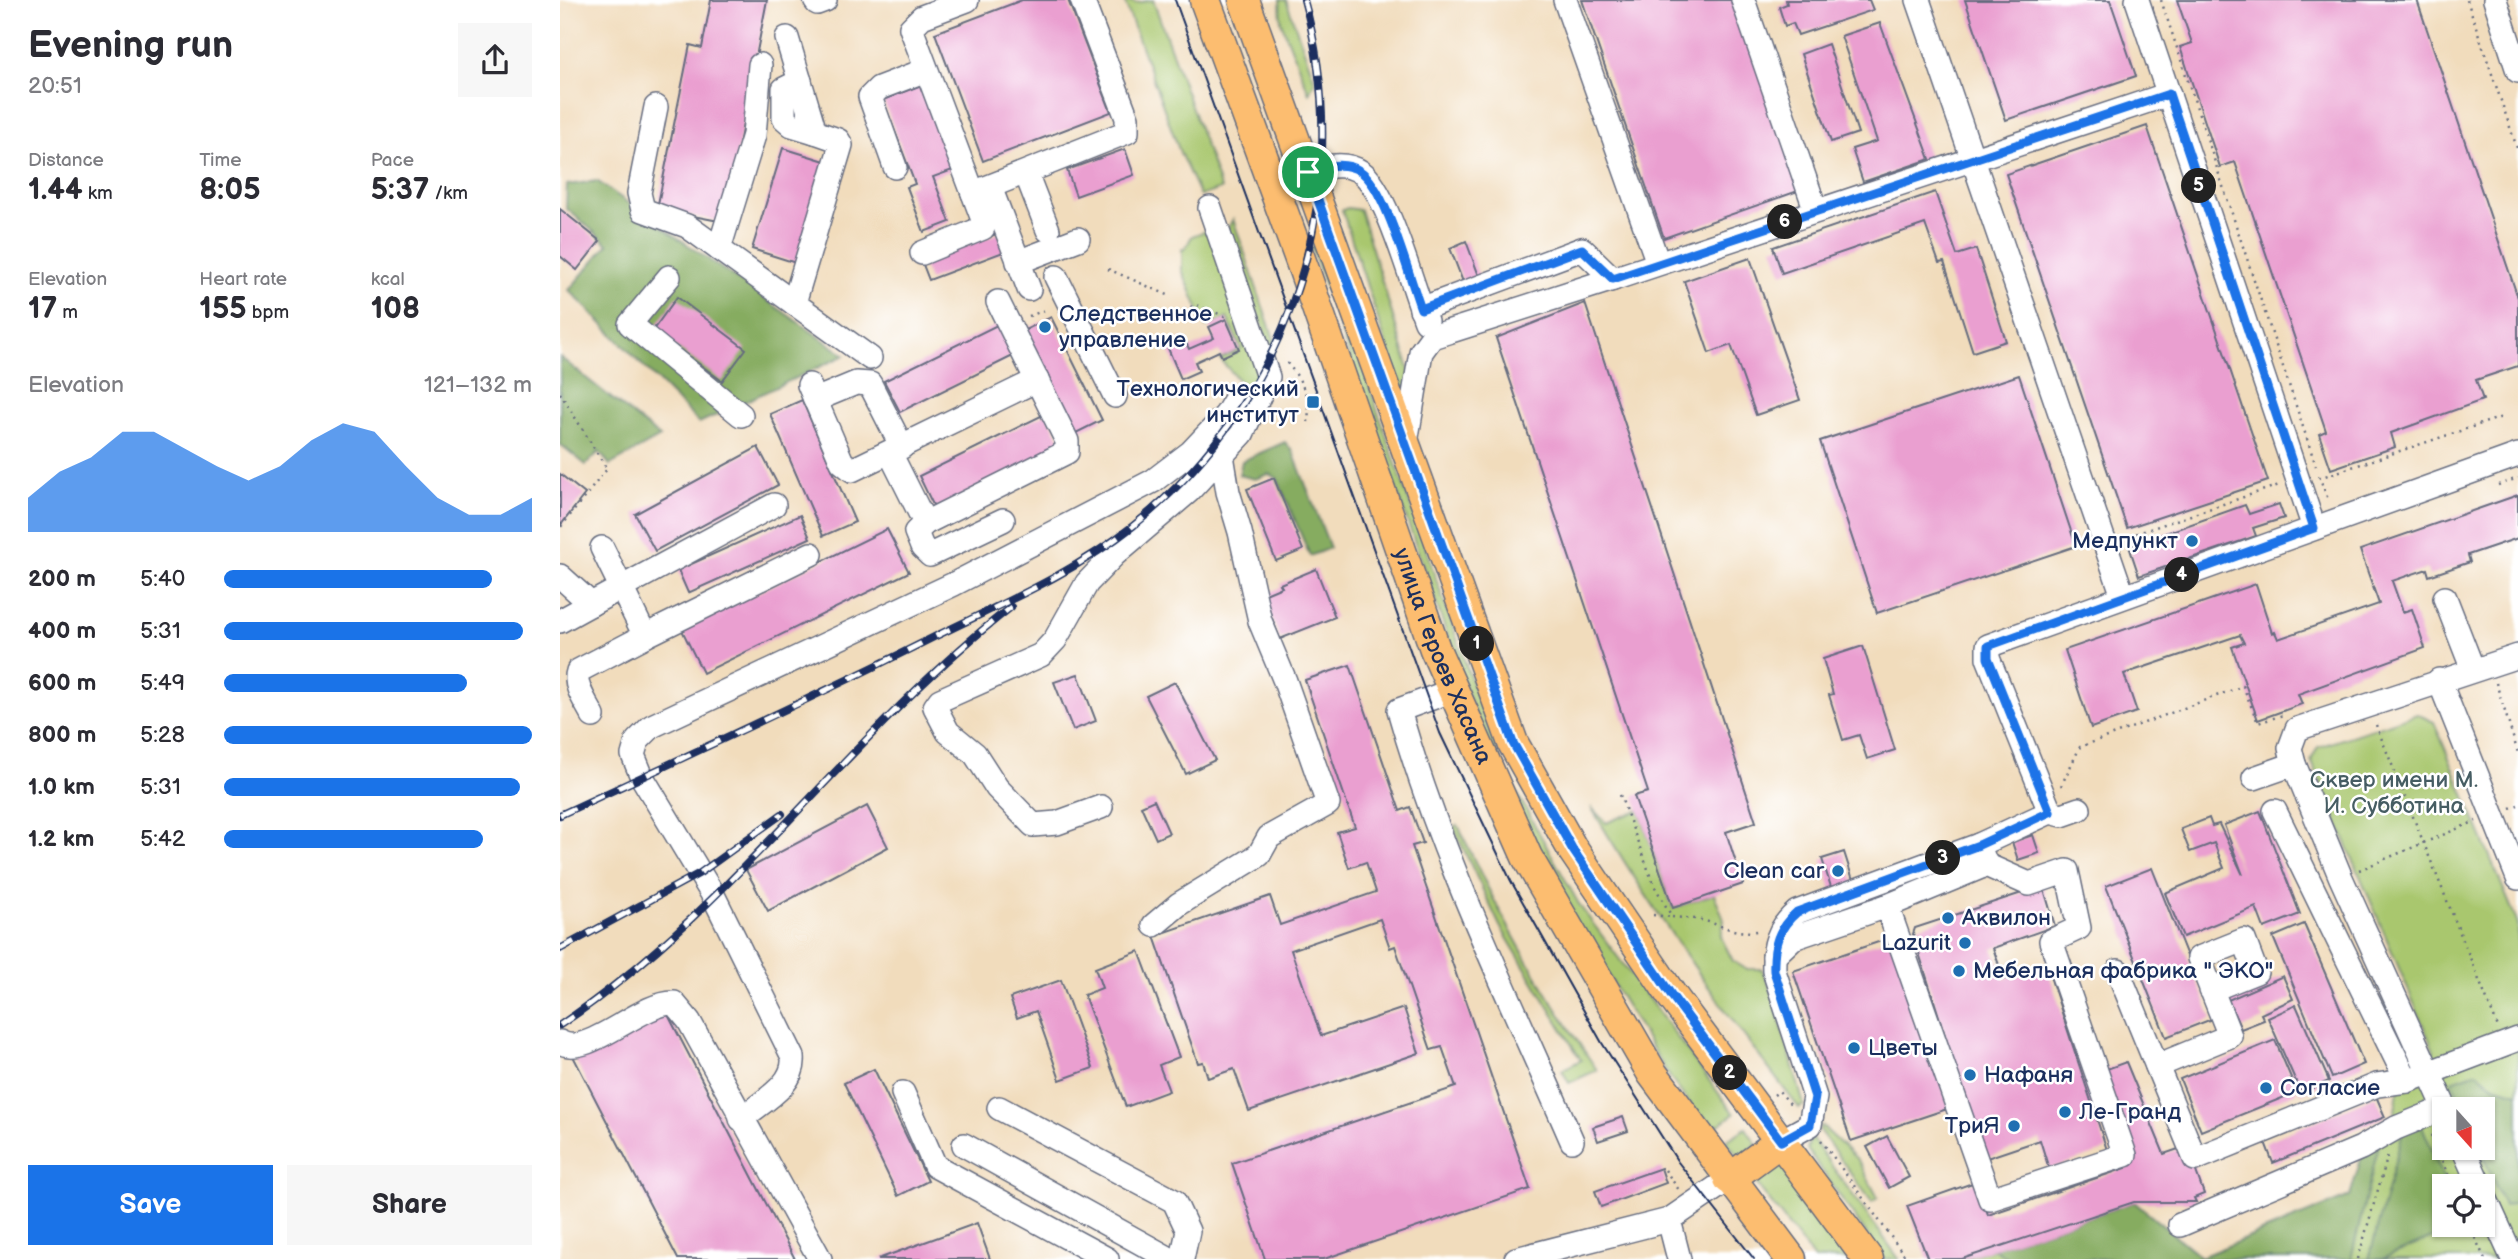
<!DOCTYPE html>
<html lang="en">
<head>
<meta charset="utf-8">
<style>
	:root { --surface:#fff; --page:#f7f7f7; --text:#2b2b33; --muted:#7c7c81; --accent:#1a73e8 }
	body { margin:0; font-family:"Balsamiq Sans",sans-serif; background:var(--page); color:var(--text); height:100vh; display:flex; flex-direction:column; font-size:26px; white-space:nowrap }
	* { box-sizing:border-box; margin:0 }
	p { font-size:23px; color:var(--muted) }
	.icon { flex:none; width:38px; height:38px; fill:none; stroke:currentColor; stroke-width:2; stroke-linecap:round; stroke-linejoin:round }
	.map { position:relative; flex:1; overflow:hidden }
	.side { display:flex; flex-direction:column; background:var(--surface); width:560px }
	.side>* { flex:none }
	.needle { width:46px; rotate:159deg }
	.fabs { position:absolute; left:1872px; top:1097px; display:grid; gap:14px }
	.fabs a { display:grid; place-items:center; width:63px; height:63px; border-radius:0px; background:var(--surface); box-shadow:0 2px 5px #0004; font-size:35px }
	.pin { position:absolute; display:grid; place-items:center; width:60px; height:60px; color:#fff; margin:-30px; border:4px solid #fff; border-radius:50%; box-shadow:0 2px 7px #0007 }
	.km { position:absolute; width:35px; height:35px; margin:-18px; border-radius:50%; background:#222; color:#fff; font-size:19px; line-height:35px; text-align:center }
	.round { display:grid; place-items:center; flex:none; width:74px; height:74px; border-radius:0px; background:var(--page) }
	.head { display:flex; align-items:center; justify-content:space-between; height:119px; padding:0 28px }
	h1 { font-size:38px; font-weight:700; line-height:52px }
	.figures { display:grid; grid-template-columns:repeat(3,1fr); gap:10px; height:119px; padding:7px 28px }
	.figures div { display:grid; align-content:center }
	.figures b { font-size:30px; font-weight:700 }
	.figures small { font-size:19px; font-weight:400 }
	.figures p { font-size:19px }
	.chart { height:196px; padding:14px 28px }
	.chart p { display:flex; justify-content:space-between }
	.chart svg { width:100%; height:126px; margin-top:7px; fill:var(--accent); opacity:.7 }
	.action { display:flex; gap:14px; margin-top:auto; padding:14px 28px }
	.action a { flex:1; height:80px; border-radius:0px; background:var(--accent); color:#fff; font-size:28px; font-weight:700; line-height:80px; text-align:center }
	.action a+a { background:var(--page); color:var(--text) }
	ul { padding:0 28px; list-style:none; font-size:23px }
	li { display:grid; grid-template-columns:112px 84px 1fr; align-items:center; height:52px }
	li i { height:18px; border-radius:9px; background:var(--accent) }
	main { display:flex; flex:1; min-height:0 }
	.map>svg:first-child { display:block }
</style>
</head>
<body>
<main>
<section class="side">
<div class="head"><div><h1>Evening run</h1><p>20:51</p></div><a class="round"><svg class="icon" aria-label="share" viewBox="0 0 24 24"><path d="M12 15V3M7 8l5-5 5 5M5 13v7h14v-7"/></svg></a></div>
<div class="figures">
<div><p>Distance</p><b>1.44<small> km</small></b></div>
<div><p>Time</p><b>8:05</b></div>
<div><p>Pace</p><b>5:37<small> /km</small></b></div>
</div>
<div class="figures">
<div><p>Elevation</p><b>17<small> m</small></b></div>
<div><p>Heart rate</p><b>155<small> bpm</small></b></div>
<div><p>kcal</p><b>108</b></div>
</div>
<div class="chart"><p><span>Elevation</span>121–132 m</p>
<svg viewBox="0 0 160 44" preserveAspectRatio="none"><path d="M0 44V32L10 23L20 18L30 9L40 9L50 15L60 21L70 26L80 21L90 12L100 6L110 9L120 21L130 32L140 38L150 38L160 32V44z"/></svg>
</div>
<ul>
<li><b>200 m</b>5:40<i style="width:87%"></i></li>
<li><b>400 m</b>5:31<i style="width:97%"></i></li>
<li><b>600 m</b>5:49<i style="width:79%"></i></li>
<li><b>800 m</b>5:28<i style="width:100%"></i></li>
<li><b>1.0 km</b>5:31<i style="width:96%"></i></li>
<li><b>1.2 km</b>5:42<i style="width:84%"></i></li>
</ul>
<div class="action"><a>Save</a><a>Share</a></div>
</section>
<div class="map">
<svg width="1958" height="1259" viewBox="0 0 1958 1259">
	<rect width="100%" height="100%" fill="#fff"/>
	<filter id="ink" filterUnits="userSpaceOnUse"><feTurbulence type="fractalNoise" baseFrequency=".0143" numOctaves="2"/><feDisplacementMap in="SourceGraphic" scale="14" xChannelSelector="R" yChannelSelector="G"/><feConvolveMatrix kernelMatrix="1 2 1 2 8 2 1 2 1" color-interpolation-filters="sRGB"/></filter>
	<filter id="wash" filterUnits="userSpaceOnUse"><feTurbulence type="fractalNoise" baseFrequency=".00686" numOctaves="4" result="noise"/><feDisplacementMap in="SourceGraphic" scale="28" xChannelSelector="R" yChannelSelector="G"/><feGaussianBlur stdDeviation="1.57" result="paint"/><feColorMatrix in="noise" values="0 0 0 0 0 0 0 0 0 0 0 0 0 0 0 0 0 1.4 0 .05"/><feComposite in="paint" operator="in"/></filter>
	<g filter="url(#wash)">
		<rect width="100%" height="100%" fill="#f1dcbc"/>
		<g fill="#a9c76e" stroke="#627b66" stroke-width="2" fill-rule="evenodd">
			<polygon points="564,0 576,3 593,0 661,189 640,196 621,155"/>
			<polygon points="720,0 726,0 755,81 749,93 721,22"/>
			<polygon points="788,208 800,210 853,382 845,401 782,210"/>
			<polygon points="673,219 715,342 711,350 668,228"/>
			<polygon points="645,231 650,233 701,368 686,389 660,359 681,349 667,318 646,327 622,270 622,249 625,249 632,236"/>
			<polygon points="757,237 931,737 949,779 1020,906 1174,1114 1150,1131 1111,1079 996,890 927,748 752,249"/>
			<path d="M1857 714 1874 722 1958 924V1259H1402L1574 1202 1641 1257 1790 1196 1811 1129 1834 1118 1839 1084 1874 1051 1751 760 1758 747ZM1885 1110H1923V1148H1885ZM1885 1186H1923V1225H1885Z"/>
			<path d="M1031 807 1046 823 1079 810 1113 908 1154 894 1164 920 1161 937 1173 961 1186 969H1202L1211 989 1244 1105 1239 1108C1164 1012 1093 912 1031 807Z"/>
			<path d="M898 825C936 911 984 993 1037 1070L1009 1083 1002 1070 1021 1060 940 926 893 827Z"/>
			<polygon points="1262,1126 1298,1160 1318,1198 1312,1202 1259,1130"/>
			<polygon points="1186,1128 1197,1145 1179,1157 1166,1141"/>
			<polygon points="1251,1137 1339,1259 1324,1259 1247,1149"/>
			<polygon points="1215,1162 1224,1164 1290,1259 1254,1259 1196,1183 1197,1175"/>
		</g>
		<g fill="#86ac61" stroke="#506e60" stroke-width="2">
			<polygon points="37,181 285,355 139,423 9,290 48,244 6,208 7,185"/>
			<polygon points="0,357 100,437 50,465 39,452 26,465 0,444"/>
			<polygon points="725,442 733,452 770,548 750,556 717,478 709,474 695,479 679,475 682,461"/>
			<polygon points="1917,1072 1934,1086 1958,1093 1958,1200 1944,1206 1920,1148 1923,1148 1923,1110 1904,1109 1892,1081"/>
			<polygon points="1862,1126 1887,1186 1885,1225 1903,1225 1822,1259 1809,1259 1843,1131"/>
			<polygon points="1820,1140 1791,1259 1448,1259 1434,1248 1574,1202 1641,1257 1790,1196 1805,1145"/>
		</g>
		<g id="blocks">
			<g fill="#ea9fd0">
				<polygon points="151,0 207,0 164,222 97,209 130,45 142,48"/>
				<polygon points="462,0 508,0 551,112 423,161 375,33"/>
				<polygon points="1022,0 1176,0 1241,190 1104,238"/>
				<polygon points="1226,0 1309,0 1313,10 1238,35 1233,23 1225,26 1219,7 1227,4"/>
				<polygon points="1405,0 1550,0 1576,76 1446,120"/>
				<polygon points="1617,0 1857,0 1958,298 1958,366 1916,380 1923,400 1831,433 1835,447 1771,469 1759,434 1766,431 1675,162 1660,167 1620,47 1632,43"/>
				<polygon points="1320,23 1370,159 1303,182 1292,149 1317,141 1281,36"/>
				<polygon points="1268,44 1298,133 1271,142 1241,54"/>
				<polygon points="369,82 401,167 373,177 390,222 364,232 347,187 355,184 323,100"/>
				<polygon points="1587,126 1708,481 1567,528 1446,174"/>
				<polygon points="223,148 268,162 236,263 192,249"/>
				<polygon points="565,149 574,175 516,196 507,170"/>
				<polygon points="1375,192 1397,255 1416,249 1446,341 1413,352 1384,262 1379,263 1365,224 1222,273 1213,247"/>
				<polygon points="0,209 40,241 17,270 0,256"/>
				<polygon points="439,233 446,251 369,280 362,262"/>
				<polygon points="906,241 919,276 903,282 890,248"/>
				<polygon points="1190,258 1240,400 1196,415 1171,345 1149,353 1124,281"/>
				<polygon points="117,297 186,349 162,381 93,330"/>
				<polygon points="1025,303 1196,822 1166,832 1183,884 1113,908 1074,796 1088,792 936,338"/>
				<polygon points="491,317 542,420 510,436 459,333"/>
				<polygon points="666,319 679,349 662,357 659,351 635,362 639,371 621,379 607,346 624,338 629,349 654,338 649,327"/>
				<polygon points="441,323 457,354 340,412 324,381"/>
				<polygon points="1459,375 1516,546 1317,613 1260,441"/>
				<polygon points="242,400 295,522 263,536 210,414"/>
				<polygon points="487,413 503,446 375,509 359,476"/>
				<polygon points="198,447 218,485 95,551 75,514"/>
				<polygon points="0,474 25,494 0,526"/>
				<polygon points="714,478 743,550 716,561 687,489"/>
				<polygon points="1958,495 1958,538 1908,555 1910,562 1869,576 1867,569 1832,581 1843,612 1852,609 1865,648 1738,694 1742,704 1698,720 1672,647 1684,643 1680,635 1564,674 1577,712 1531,728 1505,650 1696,584 1712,633 1715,632 1718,639 1819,604 1800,550"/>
				<polygon points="1719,504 1724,518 1693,528 1696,536 1579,576 1569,546 1685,505 1689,514"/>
				<polygon points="240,515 250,538 128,593 118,570"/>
				<polygon points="327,529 349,572 143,673 122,630"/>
				<polygon points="756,569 775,617 720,639 703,595 722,587 720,584"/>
				<polygon points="1303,646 1335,750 1307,759 1299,735 1283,740 1269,695 1273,694 1263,659"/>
				<polygon points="790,665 840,811 850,807 863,843 852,846 970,1189 764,1259 705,1259 672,1163 896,1087 882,1047 871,1050 835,946 830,948 820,919 731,950 761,1036 844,1008 859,1053 689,1111 674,1069 648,1078 643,1062 638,1063 594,936 710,896 720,925 816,892 806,862 789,868 777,832 795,827 745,680"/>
				<polygon points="518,674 536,721 513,730 494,682"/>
				<polygon points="615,682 655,760 626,774 586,696"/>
				<polygon points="594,800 609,833 596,839 581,806"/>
				<polygon points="307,806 328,847 208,911 186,870"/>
				<polygon points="1700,811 1740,914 1704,928 1696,907 1623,937 1605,893 1664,868 1654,843 1630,852 1621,829 1649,818 1652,826 1659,824 1683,875 1664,825"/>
				<polygon points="1473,835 1479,853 1458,860 1452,842"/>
				<polygon points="1284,852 1294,883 1272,890 1262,859"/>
				<polygon points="1592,868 1652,1019 1606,1037 1546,886"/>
				<polygon points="1483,886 1495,926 1433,948 1444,979 1486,964 1547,1150 1489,1169 1480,1140 1424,1159 1353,934 1355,928"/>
				<polygon points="1744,924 1804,1064 1772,1078 1713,937"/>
				<polygon points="1333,937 1390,1108 1291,1141 1233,971"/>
				<polygon points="579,951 619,1057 599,1065 609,1091 566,1107 524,995 542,988 535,968"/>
				<polygon points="1723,976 1733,999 1701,1014 1704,1020 1681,1029 1668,1000"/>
				<polygon points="501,980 533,1068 500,1080 476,1011 457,1018 450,998"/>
				<polygon points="1736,1005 1769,1081 1741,1093 1708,1018"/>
				<polygon points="105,1009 235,1259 118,1259 13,1056"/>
				<polygon points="1715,1040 1737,1092 1641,1131 1620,1079"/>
				<polygon points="1566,1062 1604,1154 1627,1146 1644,1194 1634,1198 1636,1202 1574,1202 1402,1259 1368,1259 1347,1206 1418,1181 1428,1215 1566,1168 1567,1145 1544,1070"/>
				<polygon points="314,1069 368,1181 338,1196 284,1083"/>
				<polygon points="1816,1096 1825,1117 1713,1163 1705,1142"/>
				<polygon points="1063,1117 1068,1131 1038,1141 1033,1127"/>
				<polygon points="1327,1136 1349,1177 1329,1188 1307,1147"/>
				<polygon points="1101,1168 1106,1183 1041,1207 1035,1191"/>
				<polygon points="417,1223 430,1259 318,1259"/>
			</g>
		</g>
	</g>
	<g filter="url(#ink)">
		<use href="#blocks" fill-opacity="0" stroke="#666c7f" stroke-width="2"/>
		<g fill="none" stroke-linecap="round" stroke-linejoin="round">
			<defs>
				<g id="minor">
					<polyline points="255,0 257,3 265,0"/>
					<polyline points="407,0 362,17 351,28 413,193 567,132 567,118 522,0"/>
					<polyline points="1005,0 1098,263"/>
					<polyline points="1183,0 1256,211"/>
					<polyline points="1358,0 1563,596"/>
					<polyline points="1577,0 1754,528"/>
					<polyline points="1935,0 1958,71"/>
					<polyline points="227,38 255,132 278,140 281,145 234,303"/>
					<polyline points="240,81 224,89 224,118 232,125 255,132"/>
					<polyline points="96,107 79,193 83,210 127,226 310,358"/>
					<polyline points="335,167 310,97 319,88 366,70"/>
					<path d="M749 172C765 166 785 161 801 172 827 190 853 288 866 321"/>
					<polyline points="466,173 488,230"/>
					<polyline points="430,187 469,289"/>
					<polyline points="159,249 194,135 200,65"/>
					<polyline points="362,253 423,228 422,217 413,193"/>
					<polyline points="458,262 518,239"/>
					<polyline points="109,277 70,324 181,415"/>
					<polyline points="496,277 555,396"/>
					<polyline points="1053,279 1609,94"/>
					<polyline points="438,302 507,441 507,452 365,523 356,532 362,547 370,555 443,520"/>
					<polyline points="249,385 282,462 292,470 477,380"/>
					<polyline points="255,400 296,383 310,384 342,447"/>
					<polyline points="845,449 861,352 872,337 1053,279 1022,249 861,309"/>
					<polyline points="330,453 365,523"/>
					<polyline points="0,576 31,604 214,505"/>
					<polyline points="1885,598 1913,670"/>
					<polyline points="0,621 31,604"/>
					<polyline points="85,636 251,554"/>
					<polyline points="1879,680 1958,878"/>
					<path d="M891 691 839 710C881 859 951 1000 1012 1141"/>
					<path d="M33 716C26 702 13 685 18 671L85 636 42 548"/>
					<polyline points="1694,778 1734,764"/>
					<polyline points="541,807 497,823 473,825 437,788 415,754 388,732 375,707 380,700 481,655 495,640 527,583 555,554 629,491 682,434 708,377 650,208"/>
					<polyline points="1715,811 1847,1081"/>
					<polyline points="1490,812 1502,815 1519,809"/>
					<polyline points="1327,906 1430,1199 1565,1155 1491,941 1519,928 1507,871 1469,884 1426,865"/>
					<polyline points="594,925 619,904 699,855 709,837 768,804 725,681 700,621 680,532 668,492 662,455"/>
					<polyline points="1214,956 1233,938 1327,906 1426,865 1419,845 1490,812 1428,658 1428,646 1958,455"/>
					<polyline points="1558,971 1635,1159 1817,1085 1847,1081 1958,1039"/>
					<path d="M0 1042C27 1059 80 1002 114 1003L129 1021 260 1259"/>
					<polyline points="1597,1066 1670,1036 1639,958 1684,940 1696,972 1651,990"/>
					<polyline points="343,1093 375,1166 547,1259"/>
					<polyline points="439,1108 614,1201 628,1231 622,1259"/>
					<polyline points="1886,1110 1781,878 1734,764 1730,748 1737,729 1958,656"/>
					<path d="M181 1119C201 1102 236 1085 233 1057L153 895 82 777 73 755 77 741 92 726 394 584 593 481 631 452 666 415 676 398"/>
					<path d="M1221 1141 1250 1125 1255 1097 1214 971C1213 946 1218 928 1237 912L1419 845"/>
					<polyline points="404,1145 610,1259"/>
					<polyline points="1903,1148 1920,1186"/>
					<polyline points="1923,1193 1953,1259"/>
					<polyline points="1109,1220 1119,1259"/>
					<polyline points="1620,1225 1801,1148 1836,1128 1885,1108"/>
					<polyline points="956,1259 1109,1220 1169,1179"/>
				</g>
				<g id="major">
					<path id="s1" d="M645 0 744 270 875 649 967 857 1092 1073 1231 1259"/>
					<polyline points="684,0 953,743 1013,850 1112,996 1308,1259"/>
					<polyline points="1169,1179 1221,1141"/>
				</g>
			</defs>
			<use href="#minor" stroke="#666c7f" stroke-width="26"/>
			<use href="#major" stroke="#666c7f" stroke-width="33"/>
			<g stroke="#666c7f" stroke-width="2.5" stroke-dasharray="2 5" stroke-linecap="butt">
				<polyline points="1601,0 1756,466"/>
				<polyline points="1907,0 1958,151"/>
				<polyline points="548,269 610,296"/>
				<polyline points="611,315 636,305 667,317"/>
				<polyline points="469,316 488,309"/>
				<path d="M727 363C742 380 751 399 748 422"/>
				<polyline points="0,393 47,469 0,528"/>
				<polyline points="1759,476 1769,502"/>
				<polyline points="1759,478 1942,417"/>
				<polyline points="1938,485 1958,478"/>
				<polyline points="1563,538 1719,485"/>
				<polyline points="1936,683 1958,753"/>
				<polyline points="1816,725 1938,1027"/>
				<polyline points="1501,786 1520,747 1683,686 1698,723 1723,715"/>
				<path d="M1060 795 1094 885 1112 917C1121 918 1132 918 1141 920 1163 925 1177 936 1201 930"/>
				<polyline points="1950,808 1958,805"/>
				<polyline points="1799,870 1916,821"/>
				<polyline points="1093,915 1112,917"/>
				<polyline points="1214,1095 1219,1091 1233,1107"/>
				<polyline points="1871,1135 1893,1186"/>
				<polyline points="1261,1140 1347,1259"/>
				<polyline points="1105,1170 1119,1190"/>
				<polyline points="1909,1225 1925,1259"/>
				<polyline points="1798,1259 1828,1155"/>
			</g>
			<use href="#minor" stroke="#fff" stroke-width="23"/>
			<use href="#major" stroke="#fcbd6f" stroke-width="30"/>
			<polyline stroke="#1b2f5e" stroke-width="2" points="615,0 880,733 951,881 1042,1043 1118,1162 1194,1259"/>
			<defs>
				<g id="rail">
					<path d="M0 815C125 757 251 699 374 637 441 604 514 573 573 526 730 401 798 192 744 0"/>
					<polyline points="0,949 140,873 222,814"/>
					<path d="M0 1025C171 911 289 733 451 607"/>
				</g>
			</defs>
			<use href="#rail" stroke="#1b2f5e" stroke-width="8"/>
			<use href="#rail" stroke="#fff" stroke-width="5" stroke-dasharray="16" stroke-linecap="butt"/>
		</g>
	</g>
	<g fill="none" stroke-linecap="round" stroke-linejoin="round" filter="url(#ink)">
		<defs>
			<path id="route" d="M1609 94 1754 528 1428 646V658L1490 812 1419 845 1237 912C1218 928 1213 946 1214 971L1255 1097 1250 1125 1221 1141 1112 996 1013 850 953 743 748 172C765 166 784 161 800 171 826 187 849 277 861 309L1022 249 1053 279Z"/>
		</defs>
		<use href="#route" stroke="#fff" stroke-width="14"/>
		<use href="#route" stroke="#1a73e8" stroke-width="9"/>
	</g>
	<g fill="#1f6fb2" stroke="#fff" stroke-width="2.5">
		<circle cx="485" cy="327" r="7"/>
		<rect x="746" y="395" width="14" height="14" rx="3.5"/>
		<circle cx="1632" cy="541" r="7"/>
		<circle cx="1278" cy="871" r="7"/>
		<circle cx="1388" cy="918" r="7"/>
		<circle cx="1405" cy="943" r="7"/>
		<circle cx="1399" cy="971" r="7"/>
		<circle cx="1294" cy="1048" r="7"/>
		<circle cx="1410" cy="1075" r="7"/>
		<circle cx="1706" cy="1088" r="7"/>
		<circle cx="1505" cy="1112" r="7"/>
		<circle cx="1454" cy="1126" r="7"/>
	</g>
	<g text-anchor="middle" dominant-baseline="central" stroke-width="5" stroke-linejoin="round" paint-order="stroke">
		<g font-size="23" fill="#1b2f5e" stroke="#fff" text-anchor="start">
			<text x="499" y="314">Следственное<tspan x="499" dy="26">управление</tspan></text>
			<text x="739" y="389" text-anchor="end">Технологический<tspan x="739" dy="26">институт</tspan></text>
			<text x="1618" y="541" text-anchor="end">Медпункт</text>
			<text x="1264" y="871" text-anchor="end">Clean car</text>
			<text x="1402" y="918">Аквилон</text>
			<text x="1391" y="943" text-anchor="end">Lazurit</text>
			<text x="1413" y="971">Мебельная фабрика " ЭКО"</text>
			<text x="1308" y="1048">Цветы</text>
			<text x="1424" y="1075">Нафаня</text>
			<text x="1720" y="1088">Согласие</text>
			<text x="1519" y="1112">Ле-Гранд</text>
			<text x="1440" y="1126" text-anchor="end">ТриЯ</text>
		</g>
		<g font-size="23" fill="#1b2f5e" stroke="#fff">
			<text stroke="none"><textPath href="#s1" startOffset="698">улица Героев Хасана</textPath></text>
		</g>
		<g font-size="23" fill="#465d63" stroke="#fff">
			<text x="1834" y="780">Сквер имени М.<tspan x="1834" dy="26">И. Субботина</tspan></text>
		</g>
	</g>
</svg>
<div class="fabs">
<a><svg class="needle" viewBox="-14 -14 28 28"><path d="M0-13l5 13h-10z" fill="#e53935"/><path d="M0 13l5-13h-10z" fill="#7c7c81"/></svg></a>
<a><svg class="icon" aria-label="locate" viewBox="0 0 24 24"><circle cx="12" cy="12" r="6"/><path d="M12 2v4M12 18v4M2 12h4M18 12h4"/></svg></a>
</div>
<div class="pin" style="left:748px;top:172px;background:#1e9e55"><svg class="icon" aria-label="arrive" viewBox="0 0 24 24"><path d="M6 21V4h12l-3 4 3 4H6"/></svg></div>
<b class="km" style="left:917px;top:644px">1</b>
<b class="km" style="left:1170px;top:1073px">2</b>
<b class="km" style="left:1383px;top:858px">3</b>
<b class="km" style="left:1622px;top:575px">4</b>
<b class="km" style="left:1639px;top:186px">5</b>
<b class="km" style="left:1225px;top:222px">6</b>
</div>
</main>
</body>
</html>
